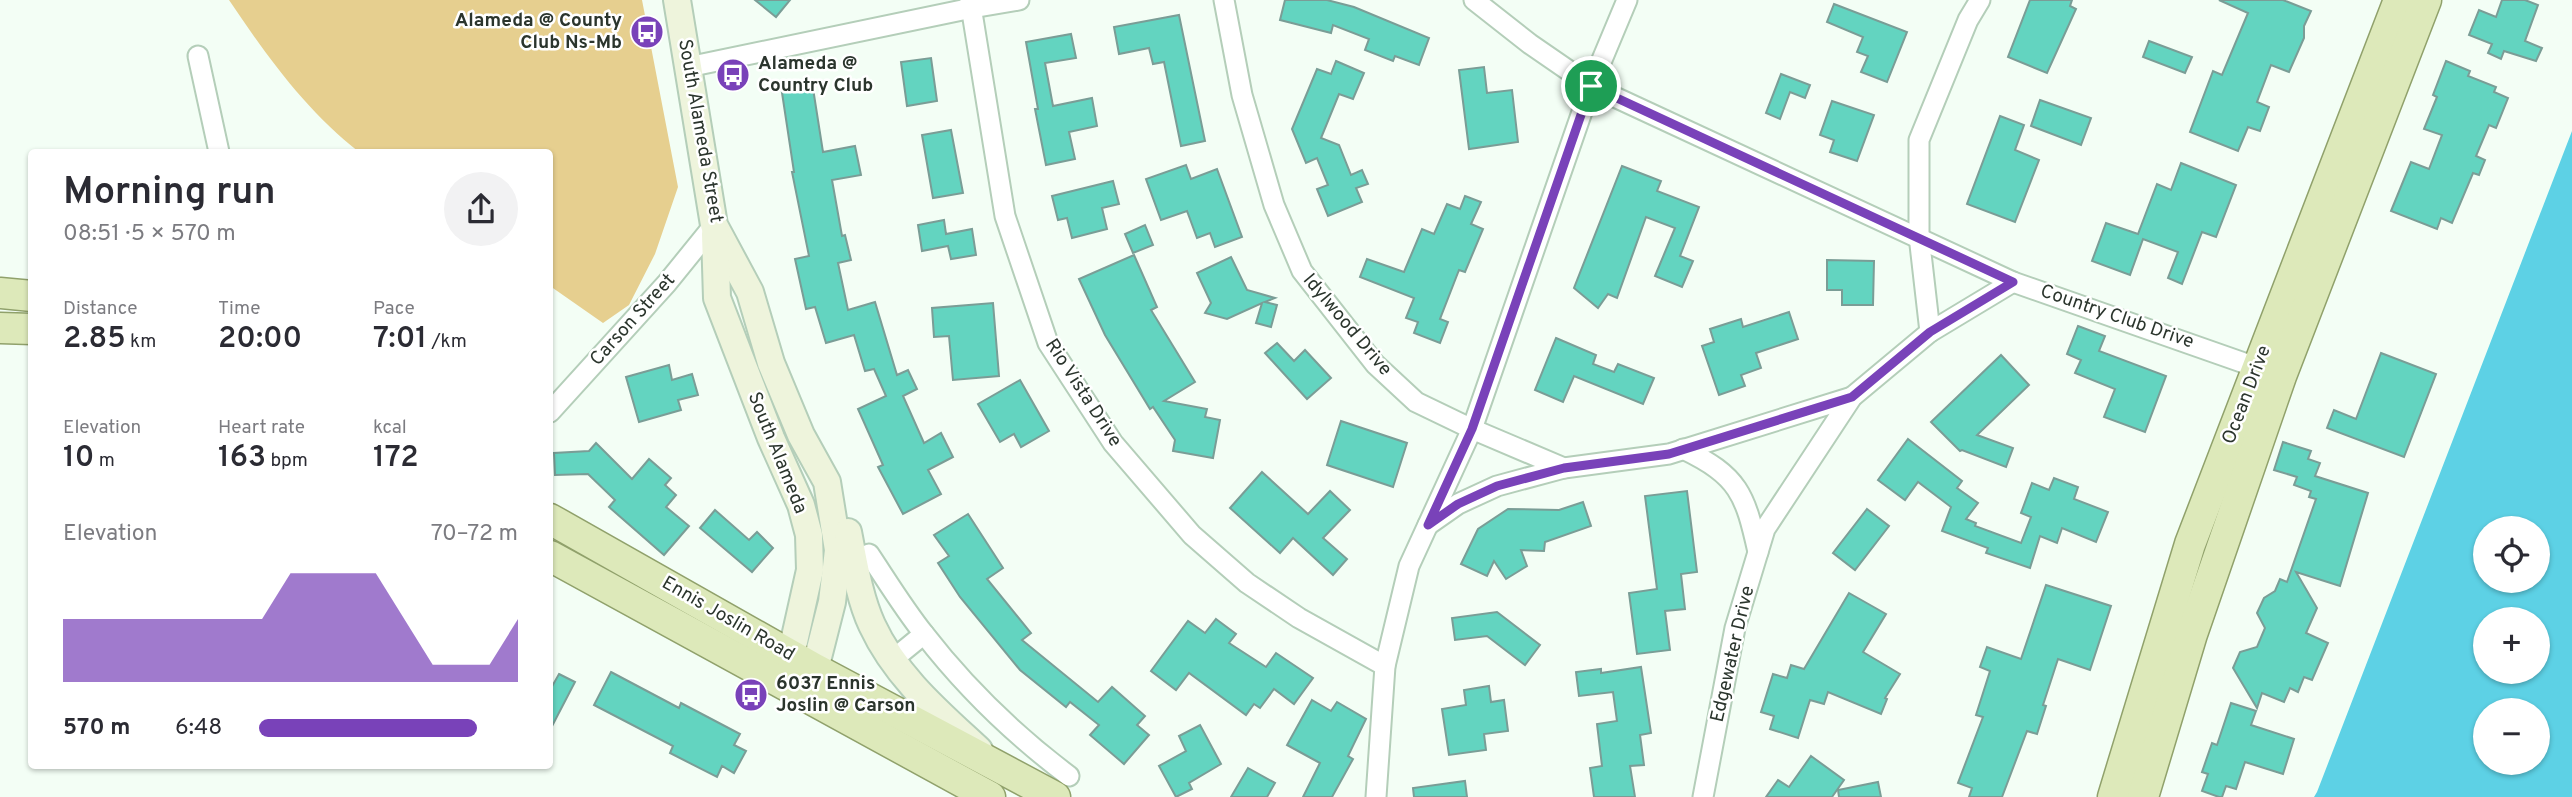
<!DOCTYPE html>
<html lang="en">
<head>
<meta charset="utf-8">
<style>
	:root { --surface:#fff; --page:#f2f2f3; --text:#2b2b33; --muted:#7c7c81; --accent:#7942b9 }
	body { margin:0; font-family:Overpass,sans-serif; background:var(--page); color:var(--text); height:100vh; display:flex; flex-direction:column; font-size:26px; white-space:nowrap }
	* { box-sizing:border-box; margin:0 }
	p { font-size:23px; color:var(--muted) }
	.icon { flex:none; width:38px; height:38px; fill:none; stroke:currentColor; stroke-width:2; stroke-linecap:round; stroke-linejoin:round }
	.map { position:relative; flex:1; overflow:hidden }
	.side { position:absolute; left:28px; top:149px; width:525px; height:620px; display:flex; flex-direction:column; background:var(--surface); border-radius:7px; box-shadow:0 2px 5px #0004 }
	.side>* { flex:none }
	.buttons { position:absolute; left:2473px; top:516px; display:grid; gap:14px }
	.buttons a { display:grid; place-items:center; width:77px; height:77px; border-radius:50%; background:var(--surface); box-shadow:0 2px 5px #0004; font-size:35px }
	.pin { position:absolute; display:grid; place-items:center; width:60px; height:60px; color:#fff; margin:-30px; border:4px solid #fff; border-radius:50%; box-shadow:0 2px 7px #0007 }
	.round { display:grid; place-items:center; flex:none; width:74px; height:74px; border-radius:37px; background:var(--page) }
	.summary { display:flex; align-items:center; justify-content:space-between; height:119px; padding:0 35px }
	h1 { font-size:38px; font-weight:600; line-height:52px }
	.stats { display:grid; grid-template-columns:repeat(3,1fr); gap:10px; height:119px; padding:7px 35px }
	.stats div { display:grid; align-content:center }
	.stats b { font-size:30px; font-weight:600 }
	.stats small { font-size:19px; font-weight:400 }
	.stats p { font-size:19px }
	.chart { height:196px; padding:14px 35px }
	.chart p { display:flex; justify-content:space-between }
	.chart svg { width:100%; height:126px; margin-top:7px; fill:var(--accent); opacity:.7 }
	ul { padding:0 35px; list-style:none; font-size:23px }
	li { display:grid; grid-template-columns:112px 84px 1fr; align-items:center; height:52px }
	li i { height:18px; border-radius:9px; background:var(--accent) }
	.map>svg:first-child { display:block }
</style>
</head>
<body>
<div class="map">
<svg width="2572" height="797" viewBox="0 0 2572 797">
	<rect width="100%" height="100%" fill="#f3fef5"/>
	<path fill="#e6cf8f" d="M229 0H642L678 187 655 254 629 305 603 323 550 286V152H359C306 111 266 55 229 0Z"/>
	<path fill="#5dd1e5" fill-rule="evenodd" d="M2572 131V797H2314L2317 792ZM2485 528H2538V581H2485ZM2485 620H2538V672H2485ZM2485 710H2538V763H2485Z"/>
	<g fill="#63d4c0" stroke="#7a9d96" stroke-width="2">
		<polygon points="755,0 790,0 776,17"/>
		<polygon points="1285,0 1327,0 1354,7 1429,38 1419,65 1395,56 1393,61 1365,50 1369,39 1333,25 1331,33 1280,20"/>
		<polygon points="2030,0 2072,0 2070,6 2076,9 2047,73 2008,57"/>
		<polygon points="2219,0 2283,0 2311,11 2304,26 2304,38 2289,72 2271,65 2257,102 2269,107 2260,131 2248,127 2238,151 2190,132 2213,71 2222,75 2248,13"/>
		<polygon points="2502,0 2525,0 2538,5 2525,41 2542,48 2536,61 2504,51 2501,59 2488,53 2492,44 2469,35 2479,10 2496,17"/>
		<polygon points="1834,4 1907,32 1887,82 1861,72 1868,56 1857,52 1863,37 1827,22"/>
		<polygon points="1179,15 1205,141 1181,146 1164,62 1153,64 1149,48 1119,54 1114,27"/>
		<polygon points="1071,34 1076,58 1045,63 1053,106 1092,98 1097,126 1069,132 1075,159 1046,165 1035,109 1038,109 1026,42"/>
		<polygon points="2149,41 2192,57 2185,73 2143,57"/>
		<polygon points="931,58 937,101 907,106 901,62"/>
		<polygon points="1336,61 1364,73 1353,99 1339,94 1321,138 1339,145 1351,175 1362,170 1368,184 1356,188 1362,202 1328,216 1317,189 1328,185 1317,158 1306,163 1292,129 1317,69 1331,74"/>
		<polygon points="2446,61 2470,71 2468,76 2496,87 2494,92 2508,98 2496,128 2489,125 2476,156 2485,160 2479,175 2473,173 2452,223 2441,218 2437,229 2391,211 2411,162 2429,169 2442,135 2424,129 2437,97 2433,95"/>
		<polygon points="1484,67 1487,93 1512,90 1518,142 1469,149 1459,70"/>
		<polygon points="1781,74 1810,85 1805,98 1790,92 1780,119 1766,113"/>
		<polygon points="812,82 823,152 855,146 861,175 832,180 842,236 845,235 851,260 838,263 848,310 875,302 897,375 908,370 917,389 903,396 924,443 941,433 953,457 928,470 941,494 903,514 878,467 883,465 858,409 886,396 874,369 865,371 854,335 826,343 815,307 806,309 795,259 809,256 792,172 794,172 781,86"/>
		<polygon points="2040,100 2091,118 2081,145 2031,126"/>
		<polygon points="1832,101 1874,115 1857,161 1830,152 1834,140 1820,135"/>
		<polygon points="2000,116 2024,125 2015,150 2039,160 2015,222 1967,204"/>
		<polygon points="951,130 963,193 933,198 922,135"/>
		<polygon points="2181,163 2236,185 2216,237 2202,232 2182,284 2168,278 2178,252 2143,239 2130,275 2092,261 2106,223 2138,234 2157,184 2171,190"/>
		<polygon points="1186,165 1191,179 1217,169 1242,237 1215,247 1210,233 1197,238 1187,211 1161,220 1146,179"/>
		<polygon points="1622,166 1661,181 1657,191 1699,207 1680,256 1693,261 1682,287 1655,276 1675,228 1646,217 1617,298 1608,294 1598,308 1574,288"/>
		<polygon points="1113,181 1119,204 1102,208 1107,229 1072,238 1067,218 1058,220 1052,196"/>
		<polygon points="1465,196 1481,202 1471,224 1483,229 1465,272 1459,270 1440,319 1448,322 1440,343 1414,333 1418,322 1406,318 1414,298 1360,277 1367,259 1404,272 1422,229 1434,234 1447,204 1460,209"/>
		<polygon points="944,220 946,234 972,229 976,255 951,259 948,246 922,251 918,225"/>
		<polygon points="1145,225 1153,245 1133,253 1125,234"/>
		<polygon points="1134,255 1157,307 1151,310 1195,382 1164,401 1207,409 1205,417 1220,420 1213,458 1173,451 1175,440 1153,407 1150,409 1105,335 1079,279"/>
		<polygon points="1231,257 1247,290 1275,298 1265,302 1277,305 1271,327 1256,323 1262,303 1227,319 1205,313 1211,303 1197,273"/>
		<polygon points="1827,260 1874,261 1873,305 1842,305 1842,290 1827,290"/>
		<polygon points="993,303 999,376 953,380 949,336 934,337 932,308"/>
		<polygon points="1789,312 1798,339 1756,353 1761,368 1741,375 1745,386 1719,395 1702,346 1714,342 1710,329 1741,319 1743,327"/>
		<polygon points="2078,326 2105,336 2099,351 2166,376 2145,432 2104,417 2115,389 2075,373 2081,360 2067,354"/>
		<polygon points="1556,338 1596,355 1593,364 1614,372 1618,364 1654,378 1643,404 1574,376 1563,402 1535,390"/>
		<polygon points="1277,343 1294,361 1305,350 1331,378 1307,399 1265,353"/>
		<polygon points="2381,353 2436,374 2404,457 2327,428 2334,410 2356,419"/>
		<polygon points="2001,355 2029,385 1977,435 2013,448 2006,467 1962,450 1960,451 1931,422"/>
		<polygon points="669,365 672,380 692,374 698,395 678,400 681,410 639,422 626,377"/>
		<polygon points="1020,380 1049,431 1021,447 1014,434 1000,442 978,404"/>
		<polygon points="1341,421 1407,443 1393,487 1327,465"/>
		<polygon points="1908,439 1962,481 1957,488 1978,503 1966,519 1976,523 1975,526 2021,543 2031,517 2021,513 2032,483 2049,490 2054,478 2078,487 2074,499 2108,512 2096,542 2062,528 2057,543 2040,536 2030,568 1986,553 1988,548 1942,531 1951,507 1918,482 1905,500 1878,480"/>
		<polygon points="2283,442 2311,451 2308,459 2320,463 2315,476 2368,493 2340,586 2296,572 2317,608 2306,633 2328,643 2312,680 2304,677 2298,692 2290,688 2284,702 2262,693 2257,708 2233,668 2240,652 2257,647 2265,628 2257,613 2264,598 2275,591 2280,579 2287,582 2316,499 2309,497 2311,491 2294,485 2297,477 2274,470"/>
		<polygon points="596,443 632,479 649,459 671,478 665,485 676,495 666,507 689,526 664,555 609,507 615,500 588,474 555,475 554,453 589,451"/>
		<polygon points="1262,472 1308,514 1330,491 1350,510 1323,538 1347,559 1333,575 1293,538 1280,553 1230,508"/>
		<polygon points="1687,491 1697,572 1681,574 1685,609 1665,611 1670,650 1637,654 1629,593 1657,589 1645,496"/>
		<polygon points="1583,502 1591,526 1545,542 1544,551 1521,550 1527,566 1506,579 1494,561 1487,576 1461,564 1478,529 1508,509 1559,510"/>
		<polygon points="1867,509 1889,526 1855,570 1833,553"/>
		<polygon points="715,510 749,540 757,532 773,548 752,572 700,528"/>
		<polygon points="968,514 1003,568 987,579 1031,633 1022,640 1098,702 1112,687 1145,716 1137,725 1149,735 1124,764 1090,735 1099,725 1070,702 1066,707 1020,670 960,597 938,563 949,556 934,535"/>
		<polygon points="2046,585 2111,606 2090,670 2058,659 2043,705 2046,706 2037,734 2027,731 2002,797 1969,797 1972,788 1958,783 1983,717 1976,715 1990,671 1980,667 1987,647 2021,659"/>
		<polygon points="1849,593 1886,614 1863,652 1900,674 1885,698 1887,699 1881,714 1828,692 1824,704 1810,700 1798,738 1770,729 1774,716 1761,712 1773,674 1787,678 1791,665 1804,669"/>
		<polygon points="1497,612 1540,645 1525,665 1487,636 1455,640 1452,618"/>
		<polygon points="1216,619 1236,634 1229,643 1266,667 1276,653 1313,678 1294,704 1274,689 1260,708 1254,704 1246,715 1189,673 1176,690 1151,671 1188,621 1205,633"/>
		<polygon points="1641,667 1651,733 1640,735 1644,765 1630,766 1635,797 1594,797 1590,768 1602,766 1597,724 1617,721 1613,692 1579,696 1576,672 1601,669 1601,673"/>
		<polygon points="611,672 679,708 681,703 740,734 734,745 746,751 734,773 722,766 717,777 670,753 673,746 594,705"/>
		<polygon points="559,674 575,682 550,730 550,690"/>
		<polygon points="1489,686 1491,702 1504,700 1508,731 1484,734 1486,750 1449,755 1442,709 1466,705 1464,690"/>
		<polygon points="1312,700 1331,711 1337,702 1366,719 1348,756 1353,759 1332,797 1303,797 1320,763 1287,745"/>
		<polygon points="2231,703 2256,711 2251,725 2294,739 2283,774 2245,762 2236,789 2226,786 2222,797 2219,797 2202,791 2208,774 2202,772 2212,743 2217,745"/>
		<polygon points="1200,725 1221,764 1189,783 1192,789 1176,797 1159,766 1186,751 1179,736"/>
		<polygon points="1811,756 1844,780 1832,797 1766,797 1778,780 1789,787"/>
		<polygon points="1248,768 1275,783 1267,797 1231,797"/>
		<polygon points="1465,781 1467,797 1414,797 1413,788"/>
		<polygon points="1878,782 1881,797 1839,797 1838,790"/>
	</g>
	<g fill="none" stroke-linecap="round" stroke-linejoin="round">
		<defs>
			<g id="minor">
				<polyline points="970,0 1005,216 1048,343 1113,443 1192,535 1247,583 1299,618 1385,666"/>
				<polyline points="1224,0 1242,95 1274,205 1302,271 1375,364 1416,402 1472,429 1564,468 1669,454 1852,397"/>
				<polyline points="1474,0 1530,44 1591,86 2013,282 2267,371"/>
				<polyline points="198,56 219,152"/>
				<polyline points="688,67 972,8 1019,0"/>
				<polyline points="1930,332 2013,282"/>
				<polyline points="550,412 667,283 714,225"/>
				<path d="M1683 449C1739 476 1745 494 1758 552"/>
				<polyline points="1428,525 1458,504 1497,486 1564,468"/>
				<path d="M869 554C887 581 904 609 924 634 965 687 1016 736 1069 776"/>
				<polyline points="891,661 924,634"/>
				<polyline points="1376,797 1385,666 1409,566 1472,429 1591,86 1627,0"/>
				<polyline points="1703,797 1735,628 1765,529 1852,397 1930,332 1919,236 1919,140 1968,20 1980,0"/>
			</g>
			<g id="secondary">
				<polyline points="677,0 714,225 750,292 771,363 801,435 827,482 838,550 832,602 815,669 807,687"/>
				<polyline points="715,234 717,298 771,438 801,505 809,535 810,570 791,655 782,674"/>
				<path d="M848 532C854 562 859 597 872 625 896 677 938 712 979 750"/>
			</g>
			<g id="primary">
				<polyline points="0,293 32,296"/>
				<polyline points="0,328 32,329"/>
				<polyline points="550,519 815,669 1055,797"/>
				<polyline points="550,556 990,797"/>
				<polyline points="2113,797 2190,544 2399,0"/>
				<polyline points="2143,797 2192,634 2281,376 2426,0"/>
			</g>
		</defs>
		<use href="#minor" stroke="#b4ceb9" stroke-width="23"/>
		<use href="#secondary" stroke="#b4ceb9" stroke-width="30"/>
		<use href="#primary" stroke="#90a16b" stroke-width="33"/>
		<use href="#minor" stroke="#fff" stroke-width="19"/>
		<use href="#secondary" stroke="#eef4dc" stroke-width="26"/>
		<use href="#primary" stroke="#dde9ba" stroke-width="30"/>
	</g>
	<g fill="none" stroke-linecap="round" stroke-linejoin="round">
		<defs>
			<polygon id="route" points="1591,86 2013,282 1930,332 1852,397 1669,454 1564,468 1497,486 1458,504 1428,525 1472,429"/>
		</defs>
		<use href="#route" stroke="#fff" stroke-width="14"/>
		<use href="#route" stroke="#7942b9" stroke-width="9"/>
	</g>
	<defs>
		<symbol id="bus-disc" viewBox="-11 -11 22 22"><circle r="9.5" fill="#7942b9" stroke="#fff"/><path d="M-5-6H5V4H4V6H2V4H-2V6H-4V4H-5ZM-3.5-4V0h7V-4ZM-3.5 1.2v1.5H-2V1.2ZM2 1.2v1.5H3.5V1.2Z" fill="#fff"/></symbol>
	</defs>
	<g fill-rule="evenodd">
		<use href="#bus-disc" x="628" y="13" width="38" height="38"/>
		<use href="#bus-disc" x="714" y="56" width="38" height="38"/>
		<use href="#bus-disc" x="732" y="676" width="38" height="38"/>
	</g>
	<g text-anchor="middle" dominant-baseline="central" stroke-width="5" stroke-linejoin="round" paint-order="stroke">
		<g font-size="19" font-weight="bold" fill="#2b352d" stroke="#fff" text-anchor="start">
			<text x="622" y="21" text-anchor="end">Alameda @ County<tspan x="622" dy="22">Club Ns-Mb</tspan></text>
			<text x="758" y="64">Alameda @<tspan x="758" dy="22">Country Club</tspan></text>
			<text x="776" y="684">6037 Ennis<tspan x="776" dy="22">Joslin @ Carson</tspan></text>
		</g>
		<g font-size="19" fill="#2b352d" stroke="#fff">
			<text transform="translate(700 131) rotate(80)">South Alameda Street</text>
			<text transform="translate(2117 317) rotate(19)">Country Club Drive</text>
			<text transform="translate(633 320) rotate(-48)">Carson Street</text>
			<text transform="translate(1347 325) rotate(50)">Idylwood Drive</text>
			<text transform="translate(1083 393) rotate(57)">Rio Vista Drive</text>
			<text transform="translate(2247 395) rotate(-69)">Ocean Drive</text>
			<text transform="translate(777 453) rotate(68)">South Alameda</text>
			<text transform="translate(728 619) rotate(30)">Ennis Joslin Road</text>
			<text transform="translate(1733 654) rotate(-77)">Edgewater Drive</text>
		</g>
	</g>
</svg>
<div class="buttons">
<a><svg class="icon" aria-label="locate" viewBox="0 0 24 24"><circle cx="12" cy="12" r="6"/><path d="M12 2v4M12 18v4M2 12h4M18 12h4"/></svg></a>
<a>+</a>
<a>−</a>
</div>
<div class="pin" style="left:1591px;top:86px;background:#1e9e55"><svg class="icon" aria-label="arrive" viewBox="0 0 24 24"><path d="M6 21V4h12l-3 4 3 4H6"/></svg></div>
<section class="side">
<div class="summary"><div><h1>Morning run</h1><p>08:51 · 5 × 570 m</p></div><a class="round"><svg class="icon" aria-label="share" viewBox="0 0 24 24"><path d="M12 15V3M7 8l5-5 5 5M5 13v7h14v-7"/></svg></a></div>
<div class="stats">
<div><p>Distance</p><b>2.85<small> km</small></b></div>
<div><p>Time</p><b>20:00</b></div>
<div><p>Pace</p><b>7:01<small> /km</small></b></div>
</div>
<div class="stats">
<div><p>Elevation</p><b>10<small> m</small></b></div>
<div><p>Heart rate</p><b>163<small> bpm</small></b></div>
<div><p>kcal</p><b>172</b></div>
</div>
<div class="chart"><p><span>Elevation</span>70–72 m</p>
<svg viewBox="0 0 160 44" preserveAspectRatio="none"><path d="M0 44V22L10 22L20 22L30 22L40 22L50 22L60 22L70 22L80 6L90 6L100 6L110 6L120 22L130 38L140 38L150 38L160 22V44z"/></svg>
</div>
<ul>
<li><b>570 m</b>6:48<i style="width:84%"></i></li>
</ul>
</section>
</div>
</body>
</html>
